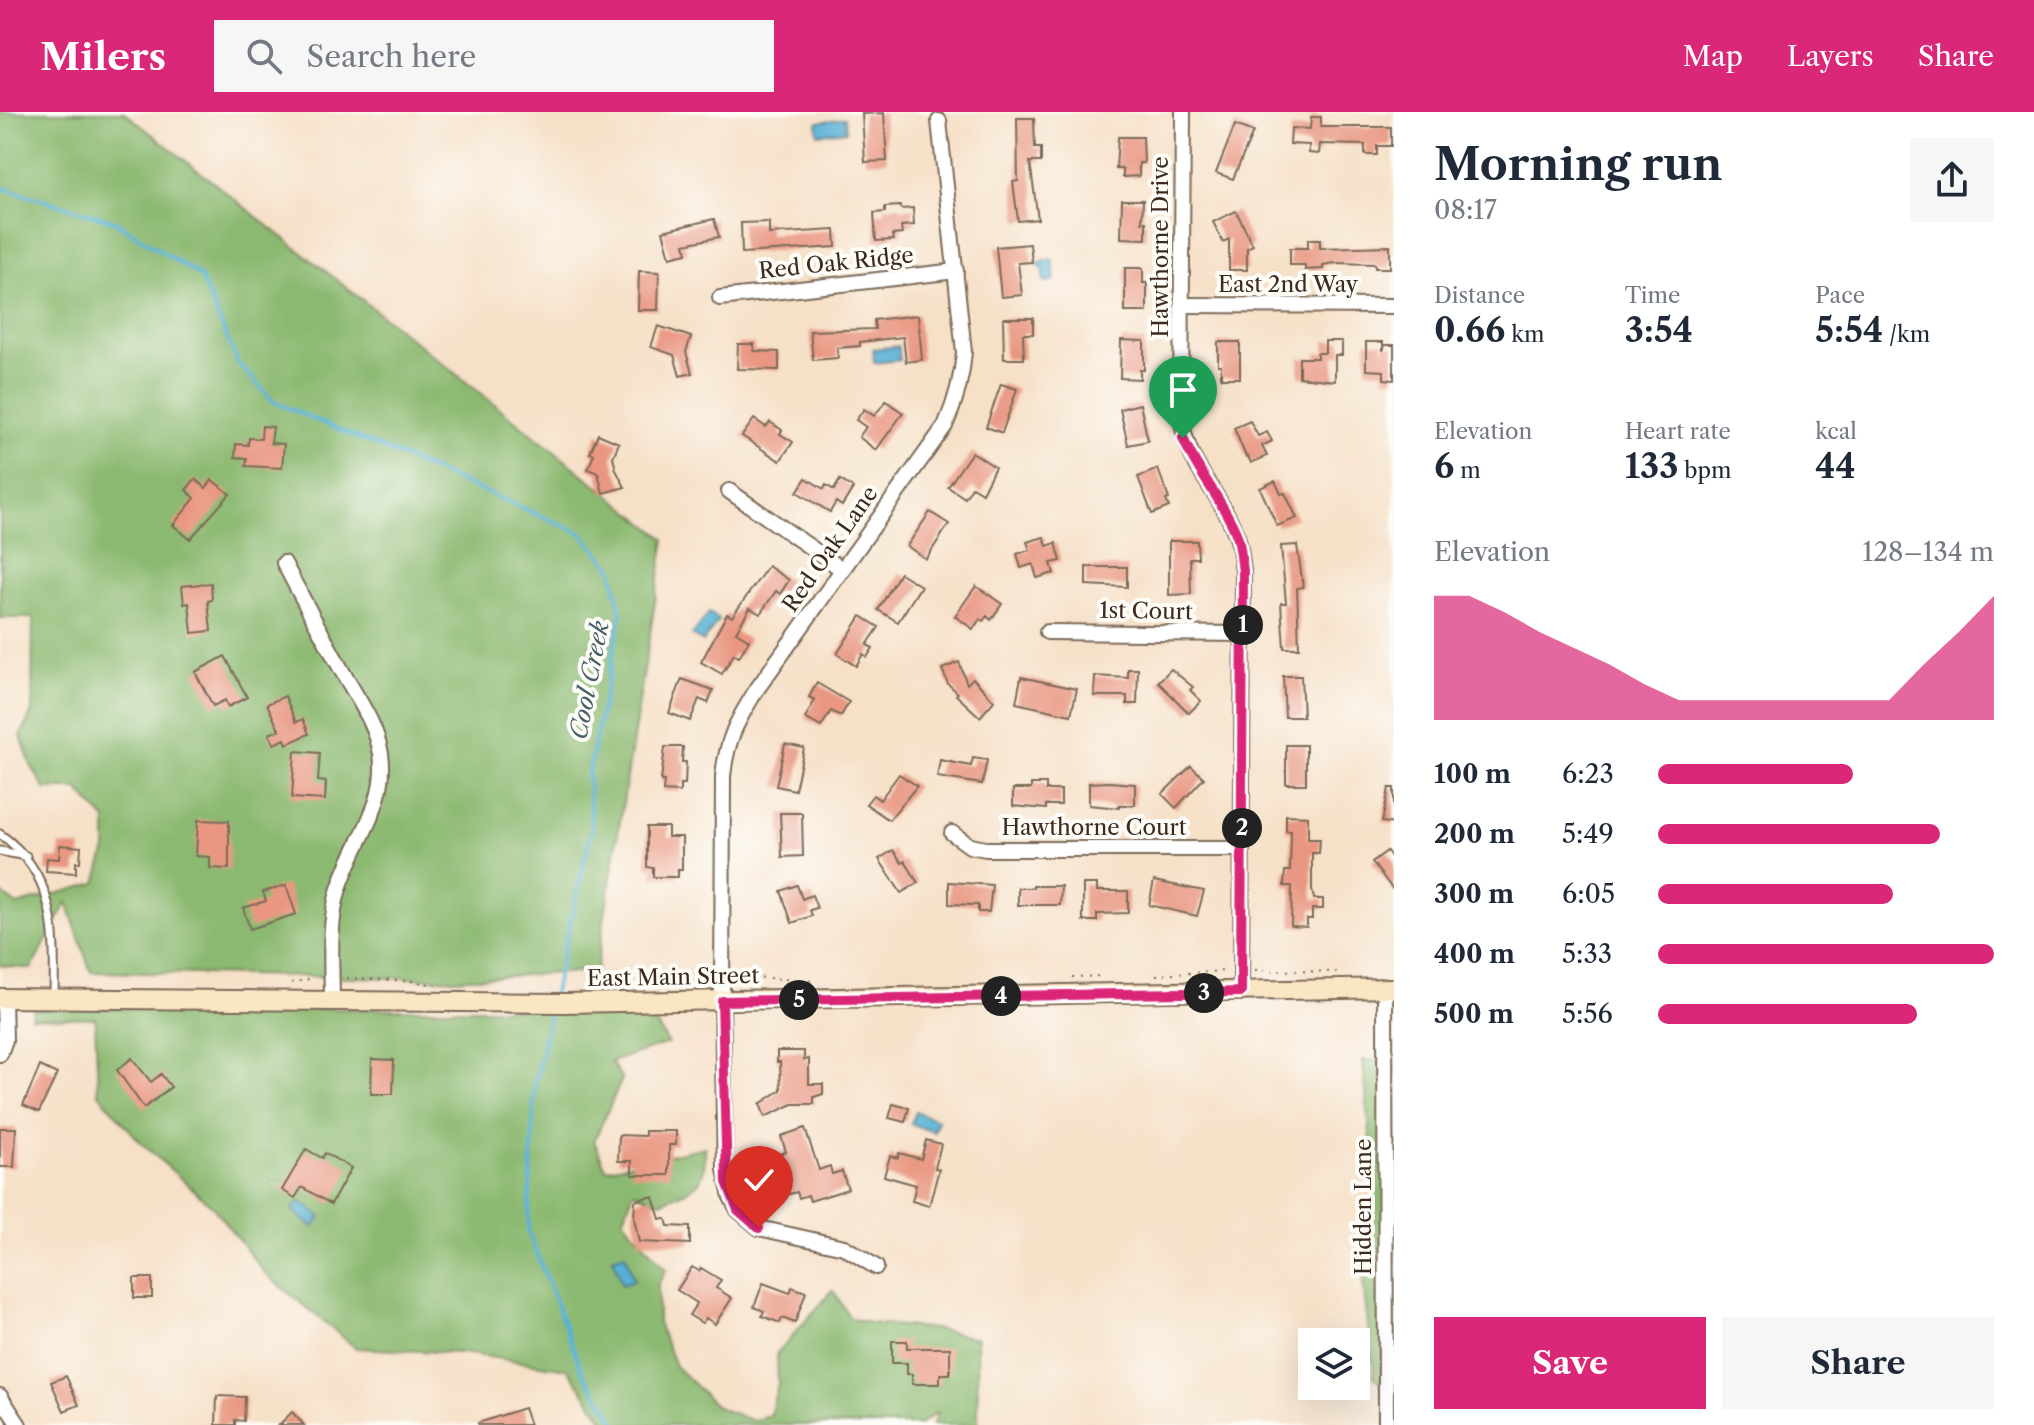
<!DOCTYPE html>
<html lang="en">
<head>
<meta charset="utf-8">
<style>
	:root { --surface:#fff; --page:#f6f6f7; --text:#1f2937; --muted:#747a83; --accent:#db2777 }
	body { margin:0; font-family:"Libre Caslon Text",serif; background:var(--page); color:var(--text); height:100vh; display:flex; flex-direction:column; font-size:30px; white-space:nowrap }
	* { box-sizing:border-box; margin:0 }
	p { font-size:26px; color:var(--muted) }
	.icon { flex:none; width:44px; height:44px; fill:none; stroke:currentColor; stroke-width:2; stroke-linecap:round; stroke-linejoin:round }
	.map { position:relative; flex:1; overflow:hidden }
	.sheet { display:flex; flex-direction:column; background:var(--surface); width:640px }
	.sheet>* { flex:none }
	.tools { position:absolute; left:1298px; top:1216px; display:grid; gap:16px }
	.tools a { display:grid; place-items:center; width:72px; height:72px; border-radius:0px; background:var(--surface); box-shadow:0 8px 32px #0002; font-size:40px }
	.pin { position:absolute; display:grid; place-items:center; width:68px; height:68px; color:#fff; margin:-82px -34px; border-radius:50% 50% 50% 0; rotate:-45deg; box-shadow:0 0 8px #0007 }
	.pin .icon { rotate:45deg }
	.km { position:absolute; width:40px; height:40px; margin:-20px; border-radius:50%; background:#222; color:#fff; font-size:22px; line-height:40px; text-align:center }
	.round { display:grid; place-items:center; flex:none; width:84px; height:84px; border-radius:0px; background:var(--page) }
	.summary { display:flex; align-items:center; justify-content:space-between; height:136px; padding:0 40px }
	h1 { font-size:44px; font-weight:700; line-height:60px }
	.metrics { display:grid; grid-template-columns:repeat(3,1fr); gap:12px; height:136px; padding:8px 40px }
	.metrics div { display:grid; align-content:center }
	.metrics b { font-size:34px; font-weight:700 }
	.metrics small { font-size:22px; font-weight:400 }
	.metrics p { font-size:22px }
	.chart { height:224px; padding:16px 40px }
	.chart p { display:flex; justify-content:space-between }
	.chart svg { width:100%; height:144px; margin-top:8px; fill:var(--accent); opacity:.7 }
	.action { display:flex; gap:16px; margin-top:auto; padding:16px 40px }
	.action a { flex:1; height:92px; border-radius:0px; background:var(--accent); color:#fff; font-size:32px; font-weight:700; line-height:92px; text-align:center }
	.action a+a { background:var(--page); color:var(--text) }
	ul { padding:0 40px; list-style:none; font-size:26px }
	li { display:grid; grid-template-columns:128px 96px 1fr; align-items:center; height:60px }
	li i { height:20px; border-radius:10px; background:var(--accent) }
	header { display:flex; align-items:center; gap:48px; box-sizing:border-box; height:112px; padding:0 40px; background:var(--accent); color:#fff }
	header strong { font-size:38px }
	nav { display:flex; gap:44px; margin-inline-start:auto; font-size:28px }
	.search { width:560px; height:72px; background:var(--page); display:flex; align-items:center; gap:20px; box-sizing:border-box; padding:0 28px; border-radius:0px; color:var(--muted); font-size:30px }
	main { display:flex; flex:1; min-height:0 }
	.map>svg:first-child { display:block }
</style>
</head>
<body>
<header>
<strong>Milers</strong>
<div class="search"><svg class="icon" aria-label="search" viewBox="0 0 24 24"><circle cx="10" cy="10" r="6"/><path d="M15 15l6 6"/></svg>Search here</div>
<nav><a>Map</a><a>Layers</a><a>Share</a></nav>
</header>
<main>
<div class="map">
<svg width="1394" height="1313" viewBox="0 0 1394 1313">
	<rect width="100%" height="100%" fill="#fdfcf7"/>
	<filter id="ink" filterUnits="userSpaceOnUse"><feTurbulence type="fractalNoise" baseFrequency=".0125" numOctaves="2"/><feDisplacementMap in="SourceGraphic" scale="16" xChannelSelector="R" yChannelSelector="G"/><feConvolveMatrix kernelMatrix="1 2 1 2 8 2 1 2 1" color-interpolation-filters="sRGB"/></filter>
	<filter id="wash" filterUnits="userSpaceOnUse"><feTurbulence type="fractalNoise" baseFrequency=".006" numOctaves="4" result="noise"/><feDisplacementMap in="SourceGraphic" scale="32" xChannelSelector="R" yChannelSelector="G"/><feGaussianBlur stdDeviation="1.8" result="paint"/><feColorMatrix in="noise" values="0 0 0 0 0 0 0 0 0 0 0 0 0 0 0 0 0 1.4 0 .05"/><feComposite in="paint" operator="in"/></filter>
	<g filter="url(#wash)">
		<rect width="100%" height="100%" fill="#f6e0c7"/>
		<g fill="#8cb971" stroke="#647248" stroke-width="2">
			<polygon points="0,0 124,0 665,427 596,859 453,867 91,860 67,791 31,857 0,853 0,780 17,793 96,771 106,737 106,708 77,677 45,677 31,653 21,624 32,599 33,506 0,506"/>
			<path d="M33 897H647L668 931 611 950 622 967 594 1029 606 1057 705 1035C706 1077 696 1074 661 1090L634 1079 623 1108 666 1158 658 1172V1211L675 1254 717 1295 753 1309 770 1304 778 1272 777 1241 833 1178 850 1206 869 1211 936 1217 977 1226 978 1313H933L937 1300 919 1313H607L568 1257 462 1241 356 1236 266 1162 211 1093 142 1032 98 981 95 906 31 905Z"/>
			<polygon points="1363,948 1394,950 1394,1282 1374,1265 1363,1171 1374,1065"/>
		</g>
		<g fill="#57b1d5" stroke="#496e7a" stroke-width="2">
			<polygon points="845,6 846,19 818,22 817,10"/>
			<polygon points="1052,147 1055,165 1052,170 1046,170 1043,167 1044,157 1040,155 1039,150"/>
			<polygon points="898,234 900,248 874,251 873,237"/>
			<polygon points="709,501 719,508 703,530 692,523"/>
			<polygon points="915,1000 938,1008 934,1020 911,1012"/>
			<polygon points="300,1089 321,1105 313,1115 292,1098"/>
			<polygon points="625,1142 634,1169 622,1173 613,1146"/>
		</g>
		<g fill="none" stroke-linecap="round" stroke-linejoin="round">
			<g stroke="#57b1d5" stroke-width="4">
				<polyline points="0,75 114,109 200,164 238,251 274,290 581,421 612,456 621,504 588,663 592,717 553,884"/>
				<polyline points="551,896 535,972 528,1119 583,1261 618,1313"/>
			</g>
		</g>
		<g id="blocks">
			<g fill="#e99782">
				<polygon points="884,1 887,49 865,50 862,2"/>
				<polygon points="1311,5 1321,5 1321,15 1391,15 1391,34 1377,34 1377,43 1365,43 1365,33 1320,32 1319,42 1309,41 1309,33 1290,32 1291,16 1310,17"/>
				<polygon points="1017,6 1034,6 1035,36 1041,36 1041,50 1030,50 1038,107 1018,109 1013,70 1018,69"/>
				<polygon points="1235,13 1253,20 1233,67 1216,61"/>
				<polygon points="1118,25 1143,25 1144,51 1139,51 1139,64 1123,65 1123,57 1116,57"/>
				<polygon points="1122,88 1143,88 1142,110 1146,110 1146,127 1121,126"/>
				<polygon points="900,94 901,97 913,96 914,113 901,114 902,122 892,123 893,128 876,129 874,101 885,100 885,95"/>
				<polygon points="1236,99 1253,133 1247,136 1247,158 1229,158 1229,127 1223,130 1213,110"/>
				<polygon points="714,107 719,125 685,132 687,141 670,145 663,119"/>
				<polygon points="769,110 769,122 835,118 836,135 742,141 741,111"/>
				<polygon points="1308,127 1320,127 1320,136 1390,134 1390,156 1375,156 1375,152 1334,151 1323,153 1323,157 1305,158 1305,153 1290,153 1290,136 1308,136"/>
				<polygon points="1030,132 1032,150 1018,151 1022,183 1001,185 996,135"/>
				<polygon points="1125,156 1143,156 1143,171 1147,171 1147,200 1125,200"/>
				<polygon points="639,159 659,160 658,198 638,198"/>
				<polygon points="918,203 922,248 906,250 903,225 860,230 860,234 837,236 838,246 813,248 810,219 875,217 874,208"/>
				<polygon points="1003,206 1033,206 1033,222 1023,222 1024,247 1004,247"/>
				<polygon points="658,214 691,225 686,240 692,261 680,264 674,243 651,235"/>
				<polygon points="1121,228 1144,229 1144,258 1140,258 1140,267 1120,266"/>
				<polygon points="1325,229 1342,229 1342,243 1335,243 1335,269 1299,265 1299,246 1317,246 1317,241 1325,241"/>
				<polygon points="1218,230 1240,230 1240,266 1221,266 1221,253 1218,253"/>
				<polygon points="1366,230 1383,230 1383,239 1385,233 1394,233 1394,268 1384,267 1384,259 1366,258"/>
				<polygon points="738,232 754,232 754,239 779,240 779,258 737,257"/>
				<polygon points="1001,272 1017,277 1002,321 986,315"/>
				<polygon points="886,289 903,301 876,338 859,325 866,315 856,308 864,297 874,304"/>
				<polygon points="1140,292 1148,329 1128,333 1120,297"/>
				<polygon points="754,307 766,315 770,310 782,318 780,322 793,330 780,349 742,324"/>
				<polygon points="1250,309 1258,324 1267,320 1272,329 1262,334 1267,344 1251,351 1248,344 1246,345 1234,316"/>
				<polygon points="262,314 273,315 271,331 284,332 282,356 246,354 247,346 235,345 236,332 248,333 249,326 261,327"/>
				<polygon points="598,322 619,331 613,345 616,358 625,375 603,381 598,361 588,357 594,342 590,341"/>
				<polygon points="972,340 995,355 982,381 972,375 965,386 948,375"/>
				<polygon points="1158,357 1169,387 1166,388 1169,395 1152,402 1138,365"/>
				<polygon points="806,366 824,377 826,373 834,378 840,368 853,376 842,394 836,390 830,400 797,380"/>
				<polygon points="195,367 206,376 212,368 230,382 190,427 173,413 195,386 186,378"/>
				<polygon points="1275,369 1281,382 1285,381 1297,406 1277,414 1260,376"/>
				<polygon points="930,400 949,412 926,447 907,434"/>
				<polygon points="1044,425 1047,434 1056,431 1061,449 1051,451 1054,461 1037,466 1033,452 1021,456 1017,442 1030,438 1027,430"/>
				<polygon points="1169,429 1197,429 1198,446 1190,446 1191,482 1169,483"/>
				<polygon points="1297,433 1303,475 1297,476 1299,536 1284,536 1281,491 1286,491 1281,434"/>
				<polygon points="768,454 789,468 780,482 776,479 760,502 750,496 736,520 749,528 739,545 734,542 722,562 701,550 727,502 732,505"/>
				<polygon points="1086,455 1127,455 1127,475 1086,473"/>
				<polygon points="900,461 921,474 898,510 878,498"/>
				<polygon points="211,471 212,488 208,489 211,519 192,521 189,491 184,492 182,474"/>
				<polygon points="976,474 1002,492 991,508 987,504 983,509 980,507 973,517 955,504"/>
				<polygon points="861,504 879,515 867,533 873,536 867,545 863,542 856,554 837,542"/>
				<polygon points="225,544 247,585 228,595 225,588 213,594 195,560"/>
				<polygon points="959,550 967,572 973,566 994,589 980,605 956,583 958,581 948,572 942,557"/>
				<polygon points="1128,557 1138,557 1137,592 1127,592 1127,584 1094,584 1095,564 1128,566"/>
				<polygon points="1171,557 1193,575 1190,578 1201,589 1189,601 1158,570"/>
				<polygon points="1283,564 1301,564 1303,605 1285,605"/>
				<polygon points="1021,565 1077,577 1071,603 1016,591"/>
				<polygon points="682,567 713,578 708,591 699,587 690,609 669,601"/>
				<polygon points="817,571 849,590 841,604 831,599 821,615 805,606 815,588 809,585"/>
				<polygon points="285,584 296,610 303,607 309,622 287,632 285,627 274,632 269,622 279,618 267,592"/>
				<polygon points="785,632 804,636 795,678 776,674"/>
				<rect x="1286" y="633" width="20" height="39"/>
				<polygon points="665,635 683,635 682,650 686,650 685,672 680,672 680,680 663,679 664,669 661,669"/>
				<polygon points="295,639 320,641 318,669 326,670 325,688 292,686"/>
				<polygon points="973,646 987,648 982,672 937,665 940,648 971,654"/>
				<polygon points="1191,654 1204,666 1176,696 1162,682"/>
				<polygon points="899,662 917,674 889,708 866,692 873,683 880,688"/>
				<polygon points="1109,670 1135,672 1135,693 1119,693 1119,696 1089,693 1089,671"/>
				<polygon points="1031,672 1046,672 1046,678 1061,678 1061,693 1046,693 1046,697 1013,694 1013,677 1031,677"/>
				<polygon points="1389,676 1394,676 1394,712 1382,710"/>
				<polygon points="780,701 802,701 803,744 782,745"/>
				<polygon points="1286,703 1308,704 1308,727 1320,727 1319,741 1312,741 1312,778 1314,787 1323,787 1323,797 1312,797 1312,807 1307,807 1307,815 1291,814 1292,774 1284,774 1285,759 1290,759 1291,719 1286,719"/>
				<polygon points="198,708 229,709 229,757 210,756 210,745 196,744"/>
				<polygon points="647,715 668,715 668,725 682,725 682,758 678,758 678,765 653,765 653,756 647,755"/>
				<polygon points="60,733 81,735 80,750 76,750 76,761 46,759 47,746 59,747"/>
				<polygon points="893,738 902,751 905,749 918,771 901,781 879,747"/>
				<polygon points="1387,739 1394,749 1394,779 1372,750"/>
				<polygon points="1154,769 1204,779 1197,804 1149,793"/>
				<polygon points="949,770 992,773 989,800 978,800 978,793 949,792"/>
				<polygon points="1083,772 1097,772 1097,779 1128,779 1128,801 1097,802 1097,809 1083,809"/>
				<polygon points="286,773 296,802 250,817 243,796 266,789 263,780"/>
				<polygon points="797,773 802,787 812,783 817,796 810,798 812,804 792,811 781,779"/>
				<polygon points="1033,774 1061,774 1060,793 1018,793 1018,776 1033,776"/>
				<polygon points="777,939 804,939 804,948 809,947 809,972 823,972 823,982 814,985 814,992 793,992 765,1005 760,992 781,978 780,950 777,950"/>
				<polygon points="132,946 151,970 161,962 171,975 144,996 117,958"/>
				<polygon points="372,947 394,948 393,982 371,982"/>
				<polygon points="40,954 57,962 39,1000 23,993"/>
				<polygon points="893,992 909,996 905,1010 889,1006"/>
				<polygon points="0,1016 16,1016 14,1055 0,1055"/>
				<polygon points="805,1016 819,1058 830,1054 832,1062 842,1059 848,1077 810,1089 808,1083 799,1086 797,1080 786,1083 773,1044 786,1040 781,1024"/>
				<polygon points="645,1019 676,1019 676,1033 669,1033 669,1063 632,1063 632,1049 618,1049 619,1023 645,1024"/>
				<polygon points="926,1028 941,1032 935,1056 939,1057 929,1094 912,1089 916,1073 884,1064 890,1044 898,1046 899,1041 921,1047"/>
				<polygon points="306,1037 322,1046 325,1041 351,1056 331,1092 302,1075 295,1086 282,1078"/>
				<polygon points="647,1085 653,1085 660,1107 666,1107 668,1114 690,1115 690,1132 639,1130 634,1106 635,1089"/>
				<polygon points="692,1155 699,1159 701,1156 721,1168 716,1176 732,1186 715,1212 706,1206 702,1211 689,1203 697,1191 677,1178"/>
				<rect x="134" y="1166" width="18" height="20"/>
				<polygon points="763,1171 790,1181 792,1175 806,1180 795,1211 782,1206 780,1211 762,1204 764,1199 754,1195"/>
				<polygon points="892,1229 907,1229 907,1236 950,1236 950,1262 940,1262 940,1272 912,1272 912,1262 907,1262 907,1251 892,1251"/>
				<polygon points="66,1264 79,1293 64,1299 51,1270"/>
				<polygon points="217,1284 245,1285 244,1309 235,1308 235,1313 216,1313"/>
				<polygon points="524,1296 530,1313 479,1313 478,1311"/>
				<polygon points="292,1300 304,1313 279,1313"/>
			</g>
		</g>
	</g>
	<g filter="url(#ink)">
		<use href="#blocks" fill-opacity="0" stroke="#7c6a59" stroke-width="2"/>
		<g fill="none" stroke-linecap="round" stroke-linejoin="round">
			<defs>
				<g id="lane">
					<path d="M0 722C57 762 55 821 54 884"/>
					<polyline points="0,739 26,744"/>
				</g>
				<g id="street">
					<path d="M1183 0 1181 303C1187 357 1218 375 1236 422 1241 433 1241 447 1243 459L1241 880"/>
					<polyline points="720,186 956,159"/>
					<polyline points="1182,193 1394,194"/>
					<polyline points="729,379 843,458"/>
					<path d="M284 451C303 488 323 524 342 559 357 586 376 611 381 642 389 692 351 734 338 780 328 815 332 854 332 890"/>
					<polyline points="1047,520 1243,522"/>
					<polyline points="952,721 970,734 986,737 1242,737"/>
					<polyline points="1385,877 1386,1313"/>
					<polyline points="0,942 5,928 4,886"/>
					<path d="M876 1155 844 1135 759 1116 738 1098 731 1085 725 1057 722 889 723 664C727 626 737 609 757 577L945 314C956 289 962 267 964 240L939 9"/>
					<polyline points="0,1284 19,1313"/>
				</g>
				<polyline id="secondary" points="0,886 564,891 1394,876"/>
			</defs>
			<use href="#lane" stroke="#7c6a59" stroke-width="11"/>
			<use href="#street" stroke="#7c6a59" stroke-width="18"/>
			<use href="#secondary" stroke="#7c6a59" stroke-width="22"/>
			<g stroke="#7c6a59" stroke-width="2" stroke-dasharray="2 6" stroke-linecap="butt">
				<polyline points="1255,858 1337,860"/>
				<polyline points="1156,863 1225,859"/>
				<polyline points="737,864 813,869"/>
				<polyline points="1072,865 1101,864"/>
				<polyline points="347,866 412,869 436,873"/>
				<polyline points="291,871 313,866"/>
			</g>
			<use href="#lane" stroke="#fff" stroke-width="7"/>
			<use href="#street" stroke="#fff" stroke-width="14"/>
			<use href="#secondary" stroke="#fbe6c4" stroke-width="18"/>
		</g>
	</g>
	<g fill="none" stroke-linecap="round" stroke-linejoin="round" filter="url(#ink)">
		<defs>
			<path id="route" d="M759 1116 738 1098 727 1070 722 889 1241 880 1243 459C1241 447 1241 433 1236 421 1222 387 1197 360 1183 326"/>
		</defs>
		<use href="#route" stroke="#fff" stroke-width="16"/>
		<use href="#route" stroke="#db2777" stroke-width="10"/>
	</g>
	<g text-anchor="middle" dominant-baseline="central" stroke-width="8" stroke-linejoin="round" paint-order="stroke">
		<g font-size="22" fill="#3b2a1e" stroke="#fdfcf7">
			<text transform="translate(1160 135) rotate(-90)">Hawthorne Drive</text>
			<text transform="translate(836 151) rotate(-6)">Red Oak Ridge</text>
			<text x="1288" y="172">East 2nd Way</text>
			<text transform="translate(830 437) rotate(-55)">Red Oak Lane</text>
			<text transform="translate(1146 499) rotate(1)">1st Court</text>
			<text x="1094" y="715">Hawthorne Court</text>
			<text transform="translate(673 865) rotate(-1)">East Main Street</text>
			<text transform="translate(1363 1095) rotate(-90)">Hidden Lane</text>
		</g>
		<g font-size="24" font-style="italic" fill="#466067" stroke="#fdfcf7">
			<text transform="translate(589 568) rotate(-79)">Cool Creek</text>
		</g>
	</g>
</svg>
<div class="tools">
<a><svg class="icon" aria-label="layers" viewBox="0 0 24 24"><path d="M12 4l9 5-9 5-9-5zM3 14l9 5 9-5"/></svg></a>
</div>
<div class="pin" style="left:1183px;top:326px;background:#1e9e55"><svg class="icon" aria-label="arrive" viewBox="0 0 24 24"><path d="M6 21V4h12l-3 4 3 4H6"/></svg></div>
<div class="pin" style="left:759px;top:1116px;background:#d93025"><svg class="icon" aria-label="check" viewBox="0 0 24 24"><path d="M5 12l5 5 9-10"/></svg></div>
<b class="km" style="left:1243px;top:513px">1</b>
<b class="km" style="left:1242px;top:716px">2</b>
<b class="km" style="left:1204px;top:881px">3</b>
<b class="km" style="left:1001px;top:884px">4</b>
<b class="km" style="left:799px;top:888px">5</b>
</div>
<section class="sheet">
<div class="summary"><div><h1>Morning run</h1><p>08:17</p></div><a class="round"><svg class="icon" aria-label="share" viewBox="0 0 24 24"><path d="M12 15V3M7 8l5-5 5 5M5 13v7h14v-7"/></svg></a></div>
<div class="metrics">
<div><p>Distance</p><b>0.66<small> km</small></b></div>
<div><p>Time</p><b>3:54</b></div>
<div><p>Pace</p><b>5:54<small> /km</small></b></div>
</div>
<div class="metrics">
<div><p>Elevation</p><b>6<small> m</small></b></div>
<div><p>Heart rate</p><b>133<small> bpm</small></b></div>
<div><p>kcal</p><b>44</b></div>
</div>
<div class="chart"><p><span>Elevation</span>128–134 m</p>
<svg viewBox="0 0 160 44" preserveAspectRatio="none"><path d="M0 44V6L10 6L20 11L30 17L40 22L50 27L60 33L70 38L80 38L90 38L100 38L110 38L120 38L130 38L140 27L150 17L160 6V44z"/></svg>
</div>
<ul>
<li><b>100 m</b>6:23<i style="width:58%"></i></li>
<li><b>200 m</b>5:49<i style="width:84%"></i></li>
<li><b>300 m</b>6:05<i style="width:70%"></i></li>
<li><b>400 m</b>5:33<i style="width:100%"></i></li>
<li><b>500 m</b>5:56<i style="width:77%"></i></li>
</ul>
<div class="action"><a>Save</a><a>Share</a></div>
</section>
</main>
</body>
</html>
